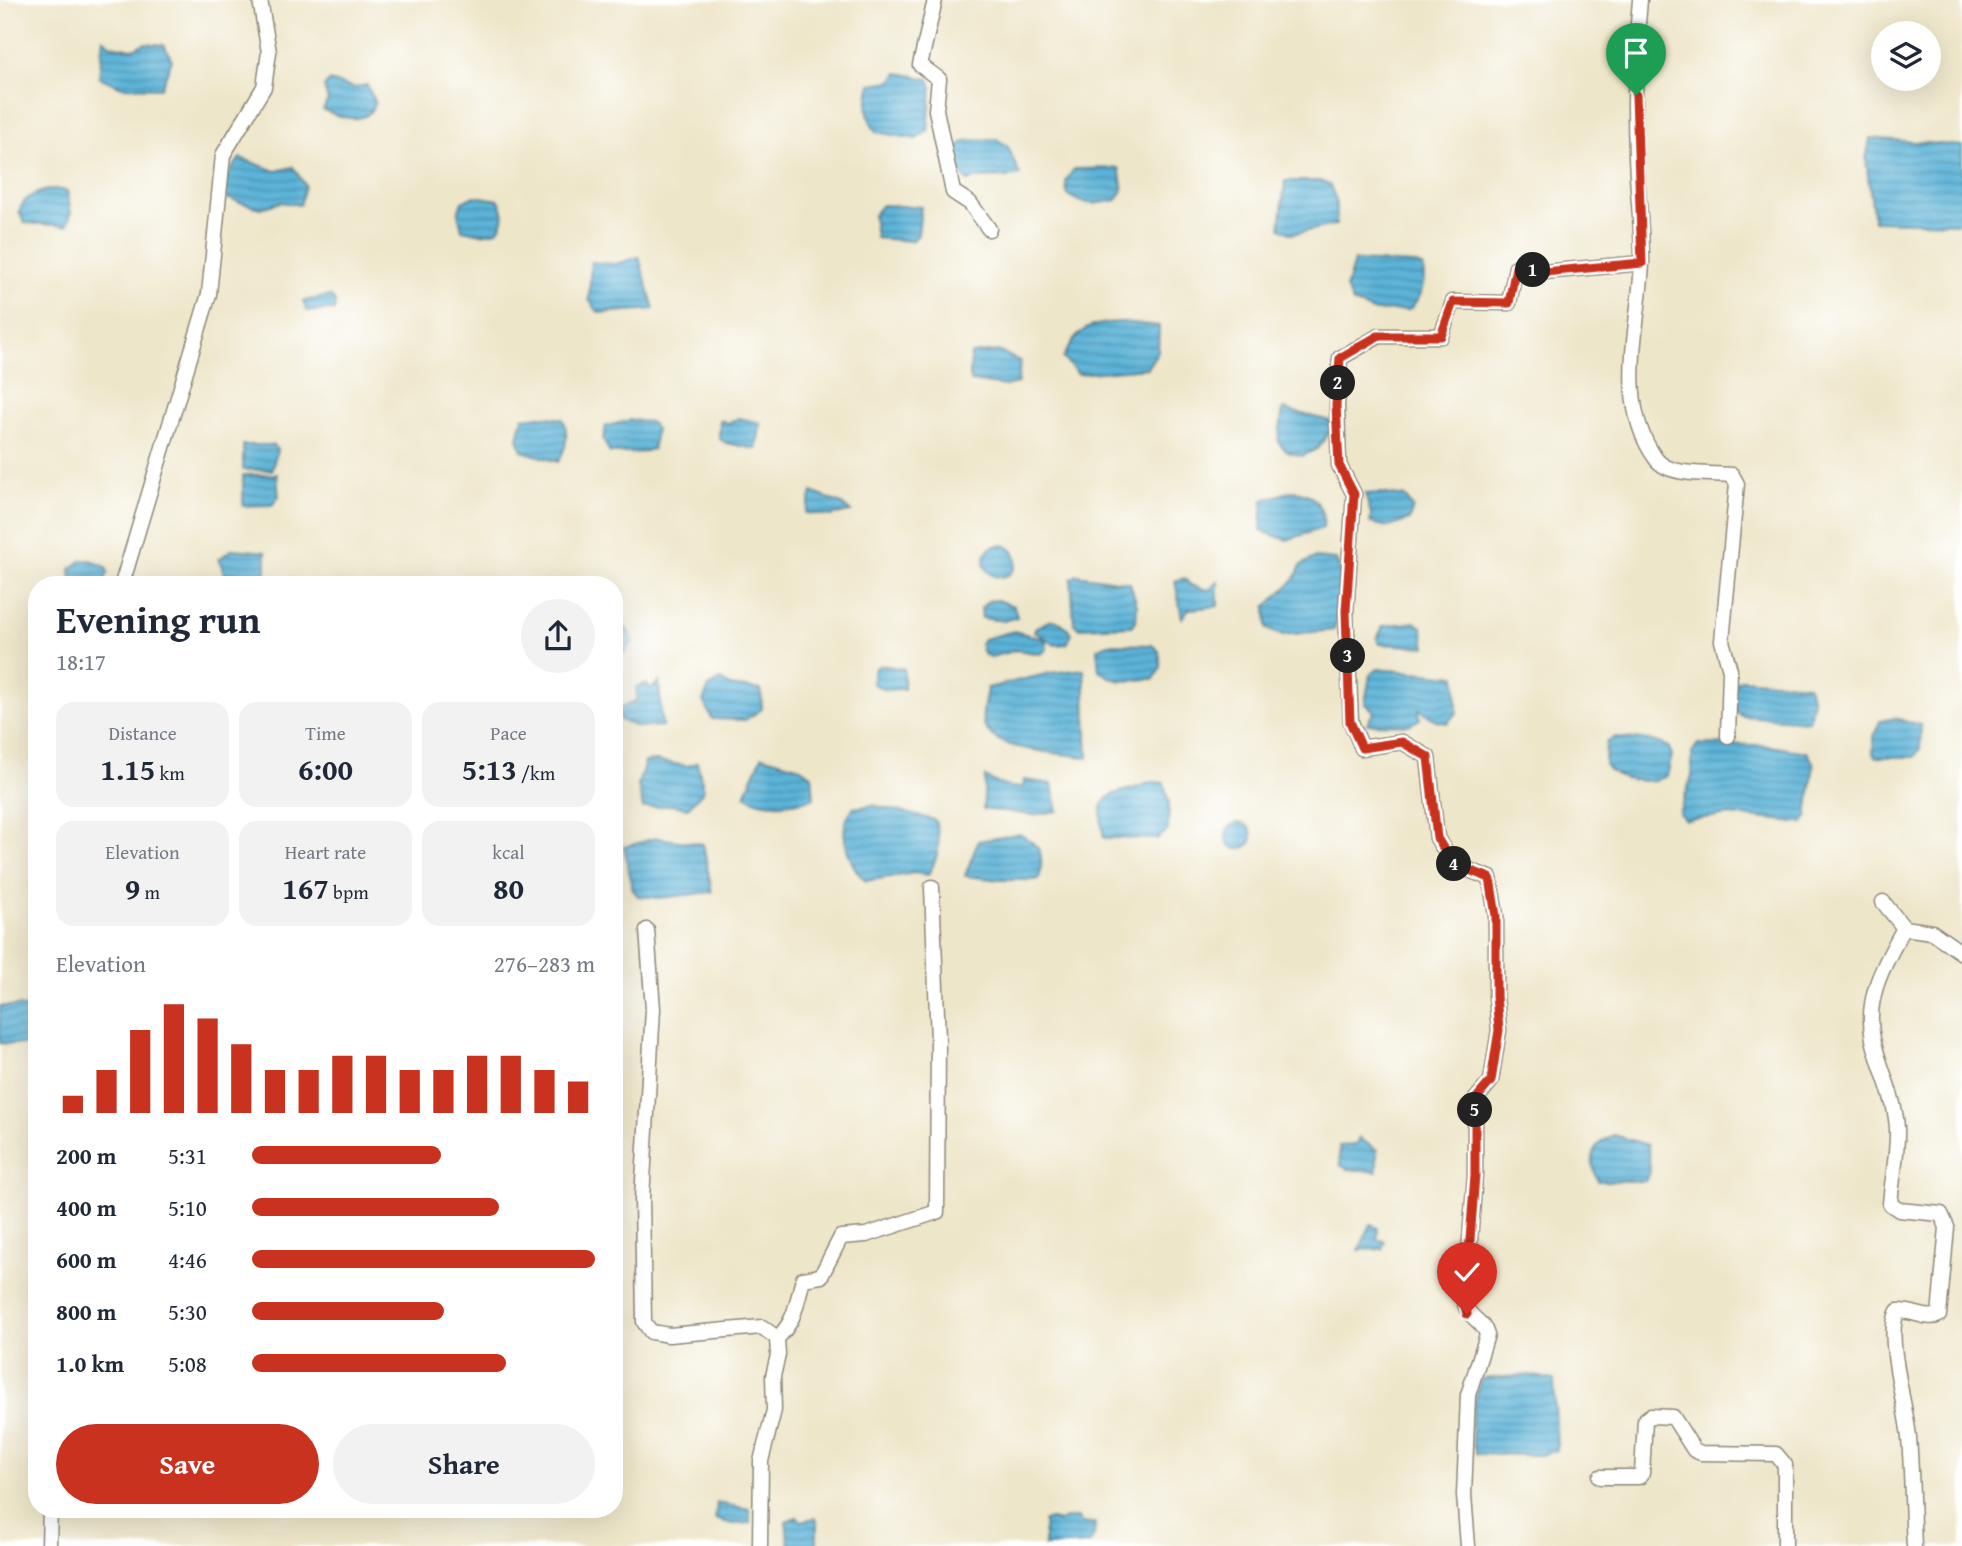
<!DOCTYPE html>
<html lang="en">
<head>
<meta charset="utf-8">
<style>
	:root { --surface:#fff; --page:#f2f2f3; --text:#1f2937; --muted:#747a83; --accent:#c8321e }
	body { margin:0; font-family:"Gentium Book Plus",serif; background:var(--page); color:var(--text); height:100vh; display:flex; flex-direction:column; font-size:26px; white-space:nowrap }
	* { box-sizing:border-box; margin:0 }
	p { font-size:23px; color:var(--muted) }
	.icon { flex:none; width:38px; height:38px; fill:none; stroke:currentColor; stroke-width:2; stroke-linecap:round; stroke-linejoin:round }
	.map { position:relative; flex:1; overflow:hidden }
	.panel { position:absolute; left:28px; top:576px; width:595px; height:942px; display:flex; flex-direction:column; background:var(--surface); border-radius:28px; box-shadow:0 7px 28px #0002 }
	.panel>* { flex:none }
	.buttons { position:absolute; left:1871px; top:21px; display:grid; gap:14px }
	.buttons a { display:grid; place-items:center; width:70px; height:70px; border-radius:50%; background:var(--surface); box-shadow:0 7px 28px #0002; font-size:35px }
	.pin { position:absolute; display:grid; place-items:center; width:60px; height:60px; color:#fff; margin:-72px -30px; border-radius:50% 50% 50% 0; rotate:-45deg; box-shadow:0 0 7px #0007 }
	.pin .icon { rotate:45deg }
	.km { position:absolute; width:35px; height:35px; margin:-18px; border-radius:50%; background:#222; color:#fff; font-size:19px; line-height:35px; text-align:center }
	.round { display:grid; place-items:center; flex:none; width:74px; height:74px; border-radius:37px; background:var(--page) }
	.summary { display:flex; align-items:center; justify-content:space-between; height:119px; padding:0 28px }
	h1 { font-size:38px; font-weight:700; line-height:52px }
	.metrics { display:grid; grid-template-columns:repeat(3,1fr); gap:10px; height:119px; padding:7px 28px }
	.metrics div { display:grid; align-content:center; border-radius:18px; background:var(--page); text-align:center }
	.metrics b { font-size:30px; font-weight:700 }
	.metrics small { font-size:19px; font-weight:400 }
	.metrics p { font-size:19px }
	.chart { height:196px; padding:14px 28px }
	.chart p { display:flex; justify-content:space-between }
	.chart svg { width:100%; height:126px; margin-top:7px; stroke:var(--accent); stroke-width:6 }
	.action { display:flex; gap:14px; margin-top:auto; padding:14px 28px }
	.action a { flex:1; height:80px; border-radius:42px; background:var(--accent); color:#fff; font-size:28px; font-weight:700; line-height:80px; text-align:center }
	.action a+a { background:var(--page); color:var(--text) }
	ul { padding:0 28px; list-style:none; font-size:23px }
	li { display:grid; grid-template-columns:112px 84px 1fr; align-items:center; height:52px }
	li i { height:18px; border-radius:9px; background:var(--accent) }
	.map>svg:first-child { display:block }
</style>
</head>
<body>
<div class="map">
<svg width="1962" height="1546" viewBox="0 0 1962 1546">
	<defs>
		<pattern id="water-rules" width="6" height="5" patternUnits="userSpaceOnUse" patternTransform="scale(1.75)"><rect width="6" height="5" fill="#5bb3d8"/><path d="M0 2.5h6" fill="none" stroke="#4b92af"/></pattern>
	</defs>
	<rect width="100%" height="100%" fill="#fff"/>
	<filter id="ink" filterUnits="userSpaceOnUse"><feTurbulence type="fractalNoise" baseFrequency=".0143" numOctaves="2"/><feDisplacementMap in="SourceGraphic" scale="14" xChannelSelector="R" yChannelSelector="G"/><feConvolveMatrix kernelMatrix="1 2 1 2 8 2 1 2 1" color-interpolation-filters="sRGB"/></filter>
	<filter id="wash" filterUnits="userSpaceOnUse"><feTurbulence type="fractalNoise" baseFrequency=".00686" numOctaves="4" result="noise"/><feDisplacementMap in="SourceGraphic" scale="28" xChannelSelector="R" yChannelSelector="G"/><feGaussianBlur stdDeviation="1.57" result="paint"/><feColorMatrix in="noise" values="0 0 0 0 0 0 0 0 0 0 0 0 0 0 0 0 0 1.4 0 .05"/><feComposite in="paint" operator="in"/></filter>
	<g filter="url(#wash)">
		<rect width="100%" height="100%" fill="#eee6c9"/>
		<g fill="url(#water-rules)" stroke="#436f82" stroke-width="2">
			<polygon points="103,38 111,45 133,49 145,43 164,45 172,60 161,88 122,87 99,77"/>
			<path d="M898 73 929 79 932 87 928 131 916 139 876 132C865 115 866 104 871 84L892 81Z"/>
			<path d="M329 81 354 88 367 85 375 102C368 127 342 118 323 110L328 100 324 87Z"/>
			<polygon points="1870,138 1962,146 1962,223 1874,221 1866,160"/>
			<path d="M997 139 1008 147 1020 175C1001 180 986 174 968 181L956 168V150L964 141Z"/>
			<polygon points="240,158 276,171 293,167 305,185 300,205 281,202 260,208 226,198 227,176"/>
			<path d="M1119 168 1123 190 1117 200C1098 204 1082 207 1067 194L1066 180 1074 169Z"/>
			<polygon points="1285,181 1320,181 1330,185 1336,200 1336,225 1292,234 1280,228"/>
			<path d="M53 189 67 191 71 213 67 226 25 223 19 211C25 195 38 192 53 189Z"/>
			<path d="M474 196 499 200C505 213 506 219 497 231L481 234 462 230 458 213 462 202Z"/>
			<polygon points="882,205 921,207 918,235 912,241 876,238 873,215"/>
			<polygon points="639,257 654,309 599,313 589,300 591,262 615,264"/>
			<path d="M1354 261 1417 264 1423 268C1426 284 1420 299 1409 310L1373 311 1353 303 1346 288Z"/>
			<polygon points="330,296 335,301 334,310 307,311 303,301"/>
			<path d="M1122 322 1159 326 1158 351 1147 368 1078 374 1063 358C1078 328 1088 323 1122 322Z"/>
			<polygon points="998,351 1020,361 1018,383 1005,386 970,381 971,354"/>
			<polygon points="1283,409 1330,421 1330,432 1317,449 1302,456 1288,452 1278,442"/>
			<path d="M540 416 563 419C569 435 567 447 558 462L522 451 518 438 523 418Z"/>
			<polygon points="739,418 761,423 756,449 726,443 719,438 720,420 728,423"/>
			<polygon points="631,420 650,422 656,429 653,449 638,453 610,453 603,439 606,426"/>
			<polygon points="243,445 273,445 277,450 272,470 243,470"/>
			<polygon points="277,474 279,497 272,505 243,506 243,475"/>
			<path d="M1292 491C1313 491 1326 508 1323 528L1287 540 1261 531 1263 500Z"/>
			<polygon points="812,492 842,504 851,512 830,516 806,513"/>
			<polygon points="1380,493 1405,497 1413,508 1409,520 1389,527 1370,523 1371,514 1365,494"/>
			<circle cx="1000" cy="561" r="16"/>
			<polygon points="232,549 266,552 266,572 260,576 227,582 219,559"/>
			<path d="M1314 558 1336 560C1346 581 1340 608 1334 630L1281 635 1267 629 1266 607 1295 579 1301 565Z"/>
			<polygon points="82,560 91,560 106,567 108,573 104,581 79,584 71,578 70,569"/>
			<polygon points="1077,575 1130,583 1137,605 1136,621 1132,626 1079,628 1074,624 1071,579"/>
			<polygon points="1185,578 1190,585 1209,590 1218,581 1218,606 1189,609 1182,618 1175,581"/>
			<polygon points="997,600 1014,606 1017,617 1004,621 982,618 981,608 988,601"/>
			<path d="M1051 620C1059 620 1068 627 1072 634L1067 644 1055 645 1034 631 1036 627Z"/>
			<polygon points="616,622 628,630 632,642 624,653 614,657"/>
			<polygon points="1415,622 1422,627 1426,647 1380,644 1377,639 1383,626"/>
			<polygon points="1014,631 1041,638 1047,642 1047,649 1041,654 1017,650 991,657 983,654 980,643 984,639"/>
			<path d="M1108 644 1152 645 1159 651 1161 667 1154 679C1130 678 1121 688 1099 670L1097 649Z"/>
			<polygon points="882,665 904,669 904,689 885,690 872,683 875,668"/>
			<path d="M1084 669 1088 758C1061 751 991 754 983 722 981 713 986 698 987 688L1050 673Z"/>
			<polygon points="1378,669 1456,676 1457,713 1447,723 1437,721 1419,709 1420,719 1409,725 1367,724 1374,711 1365,703 1370,675"/>
			<polygon points="1742,679 1808,685 1813,700 1809,721 1742,716 1732,707 1736,682"/>
			<polygon points="721,680 730,686 761,690 762,709 745,720 712,719 703,701 709,687"/>
			<polygon points="659,682 662,726 637,727 620,720 618,708 637,700 636,687 646,684 651,689"/>
			<polygon points="1894,718 1921,725 1920,749 1914,757 1877,757 1873,754 1874,737 1880,721"/>
			<path d="M1615 737 1653 741 1668 746 1672 755 1667 776C1651 785 1614 781 1605 764L1606 743Z"/>
			<polygon points="1698,744 1763,745 1807,752 1814,764 1807,817 1803,823 1731,815 1685,820 1679,813 1692,776 1692,752"/>
			<path d="M762 756 797 766 812 775 814 798C791 805 765 809 745 795Z"/>
			<polygon points="656,761 688,766 697,762 704,790 688,808 672,805 643,808 638,785 645,762"/>
			<path d="M985 777C998 784 1008 789 1023 787L1024 780 1052 784 1058 811 1032 815 983 809Z"/>
			<path d="M1152 782 1164 783 1169 802 1168 830 1157 839 1104 838C1093 786 1114 798 1152 782Z"/>
			<path d="M873 805 935 820C941 842 940 855 928 875L914 873 866 881C852 870 842 843 845 824 846 819 851 812 853 808Z"/>
			<circle cx="1239" cy="836" r="13"/>
			<path d="M1020 834C1043 847 1044 855 1039 880H1000L965 876 978 841Z"/>
			<polygon points="656,838 703,844 712,892 660,898 638,896 633,890 624,847"/>
			<polygon points="0,1006 19,1006 37,1012 37,1031 30,1045 0,1043"/>
			<path d="M1614 1135 1648 1145 1650 1172 1645 1181H1598C1588 1159 1591 1144 1614 1135Z"/>
			<polygon points="1359,1138 1377,1150 1377,1172 1347,1169 1340,1165 1339,1146 1356,1145"/>
			<polygon points="1371,1224 1378,1228 1377,1240 1385,1241 1383,1249 1359,1250"/>
			<path d="M1530 1375 1554 1380 1557 1450 1540 1455 1476 1454C1467 1430 1473 1402 1481 1379Z"/>
			<polygon points="717,1503 750,1509 750,1523 732,1524 715,1519"/>
			<polygon points="797,1517 802,1521 815,1518 817,1521 817,1546 789,1546 786,1521"/>
			<polygon points="1068,1518 1078,1518 1081,1523 1095,1523 1094,1536 1089,1544 1044,1546 1044,1521 1050,1519 1059,1522"/>
		</g>
	</g>
	<g filter="url(#ink)">
		<g fill="none" stroke-linecap="round" stroke-linejoin="round">
			<defs>
				<g id="minor">
					<polyline points="935,0 920,65 939,79 936,110 953,192 970,203 989,229"/>
					<path d="M1640 0C1635 51 1634 104 1636 155 1637 190 1642 225 1642 261 1640 325 1614 401 1656 459 1669 477 1711 473 1732 475L1737 484 1722 641 1730 670 1728 736"/>
					<polyline points="122,584 209,294 223,155 264,87 269,52 260,0"/>
					<polyline points="1883,902 1904,928 1932,932 1962,953"/>
					<path d="M1904 928C1885 963 1864 997 1873 1039 1880 1070 1895 1097 1897 1128 1898 1153 1892 1179 1890 1204L1899 1210 1941 1214 1947 1227 1939 1315C1928 1321 1912 1310 1898 1311 1884 1334 1907 1409 1909 1438 1912 1474 1912 1510 1914 1546"/>
					<polyline points="647,930 653,1009 642,1198 644,1322 651,1332 669,1335 762,1327 777,1338 778,1355 773,1376 774,1410 761,1461 760,1546"/>
					<path d="M777 1338C795 1323 797 1301 803 1279L821 1276 841 1237 866 1235 937 1212 938 1040 932 887"/>
					<polyline points="1600,1477 1639,1477 1642,1473 1645,1420 1650,1416 1673,1417 1694,1450 1701,1453 1776,1454 1785,1465 1785,1546"/>
					<polyline points="49,1546 50,1508"/>
					<path d="M1468 1546 1464 1495 1468 1395 1487 1335C1484 1321 1468 1318 1465 1304L1475 1175V1100L1491 1081 1499 1030 1496 996V916L1490 878 1453 864 1437 838 1428 757 1402 742 1362 748 1351 722 1346 612 1354 494 1339 465 1337 406 1340 358 1379 336H1441L1453 302 1509 303 1516 267 1544 272 1642 263"/>
				</g>
			</defs>
			<use href="#minor" stroke="#8c887a" stroke-width="17"/>
			<use href="#minor" stroke="#fff" stroke-width="14"/>
		</g>
	</g>
	<g fill="none" stroke-linecap="round" stroke-linejoin="round" filter="url(#ink)">
		<defs>
			<polyline id="route" points="1467,1314 1465,1304 1475,1175 1475,1100 1491,1081 1499,1030 1496,996 1496,916 1490,878 1453,864 1437,838 1428,757 1402,742 1362,748 1350,722 1346,611 1354,494 1339,465 1336,405 1340,358 1378,336 1441,336 1453,302 1509,303 1516,267 1544,272 1642,263 1636,95"/>
		</defs>
		<use href="#route" stroke="#fff" stroke-width="14"/>
		<use href="#route" stroke="#c8321e" stroke-width="9"/>
	</g>
</svg>
<div class="buttons">
<a><svg class="icon" aria-label="layers" viewBox="0 0 24 24"><path d="M12 4l9 5-9 5-9-5zM3 14l9 5 9-5"/></svg></a>
</div>
<div class="pin" style="left:1636px;top:95px;background:#1e9e55"><svg class="icon" aria-label="arrive" viewBox="0 0 24 24"><path d="M6 21V4h12l-3 4 3 4H6"/></svg></div>
<div class="pin" style="left:1467px;top:1314px;background:#d93025"><svg class="icon" aria-label="check" viewBox="0 0 24 24"><path d="M5 12l5 5 9-10"/></svg></div>
<b class="km" style="left:1533px;top:270px">1</b>
<b class="km" style="left:1338px;top:383px">2</b>
<b class="km" style="left:1348px;top:656px">3</b>
<b class="km" style="left:1454px;top:864px">4</b>
<b class="km" style="left:1475px;top:1110px">5</b>
<section class="panel">
<div class="summary"><div><h1>Evening run</h1><p>18:17</p></div><a class="round"><svg class="icon" aria-label="share" viewBox="0 0 24 24"><path d="M12 15V3M7 8l5-5 5 5M5 13v7h14v-7"/></svg></a></div>
<div class="metrics">
<div><p>Distance</p><b>1.15<small> km</small></b></div>
<div><p>Time</p><b>6:00</b></div>
<div><p>Pace</p><b>5:13<small> /km</small></b></div>
</div>
<div class="metrics">
<div><p>Elevation</p><b>9<small> m</small></b></div>
<div><p>Heart rate</p><b>167<small> bpm</small></b></div>
<div><p>kcal</p><b>80</b></div>
</div>
<div class="chart"><p><span>Elevation</span>276–283 m</p>
<svg viewBox="0 0 160 44" preserveAspectRatio="none"><path d="M5 44V38M15 44V29M25 44V15M35 44V6M45 44V11M55 44V20M65 44V29M75 44V29M85 44V24M95 44V24M105 44V29M115 44V29M125 44V24M135 44V24M145 44V29M155 44V33"/></svg>
</div>
<ul>
<li><b>200 m</b>5:31<i style="width:55%"></i></li>
<li><b>400 m</b>5:10<i style="width:72%"></i></li>
<li><b>600 m</b>4:46<i style="width:100%"></i></li>
<li><b>800 m</b>5:30<i style="width:56%"></i></li>
<li><b>1.0 km</b>5:08<i style="width:74%"></i></li>
</ul>
<div class="action"><a>Save</a><a>Share</a></div>
</section>
</div>
</body>
</html>
